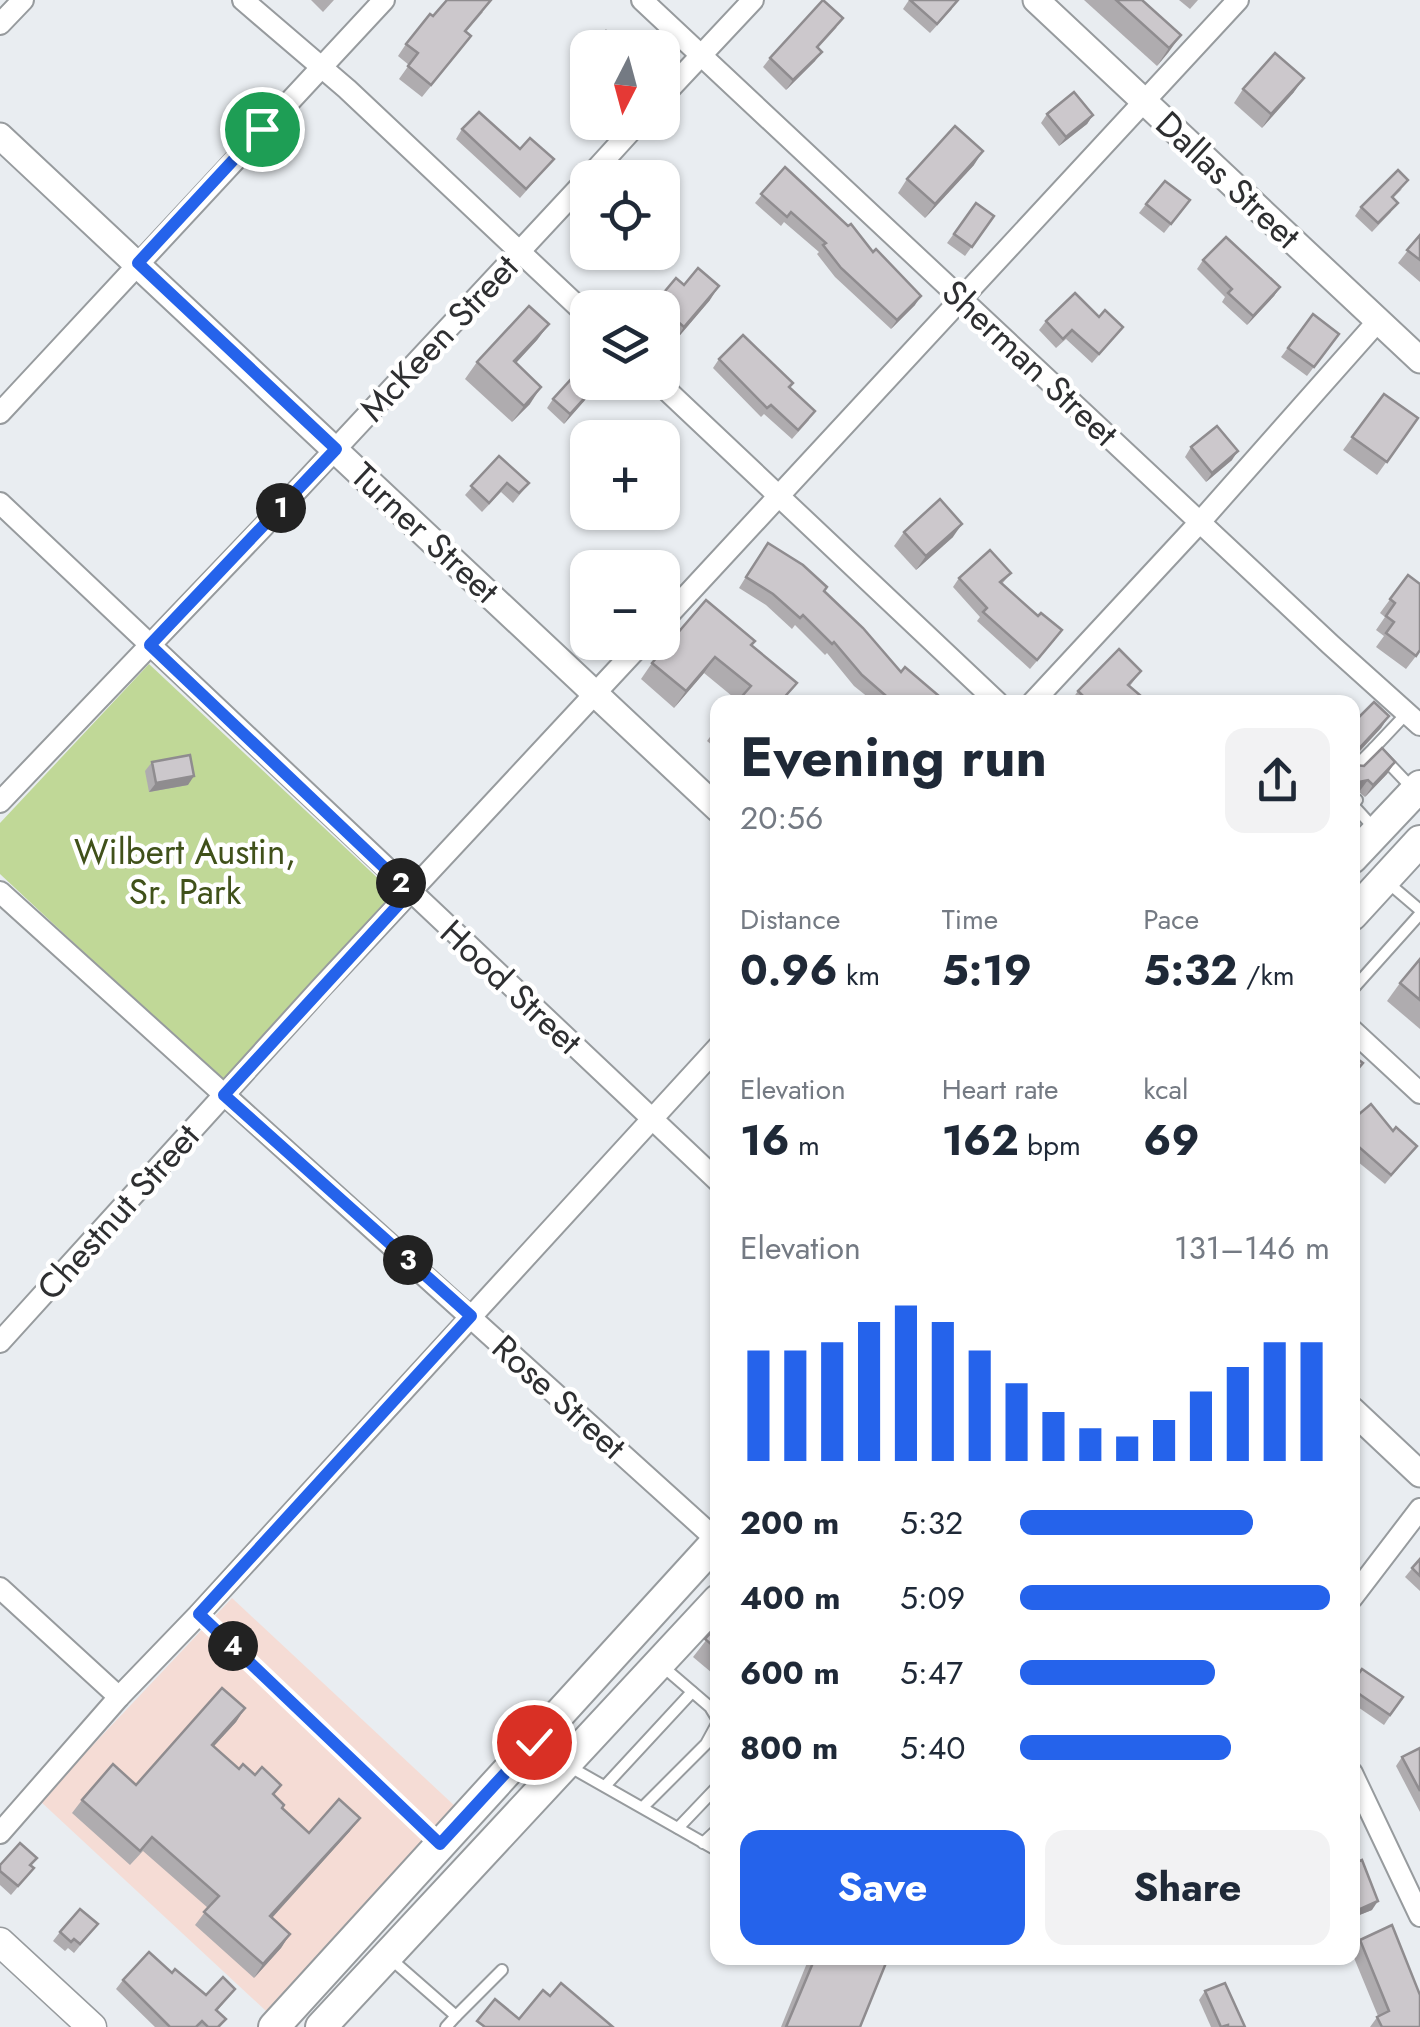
<!DOCTYPE html>
<html lang="en">
<head>
<meta charset="utf-8">
<style>
	:root { --surface:#fff; --page:#f2f2f3; --text:#1f2937; --muted:#747a83; --accent:#2563eb }
	body { margin:0; font-family:Jost,sans-serif; background:var(--page); color:var(--text); height:100vh; display:flex; flex-direction:column; font-size:38px; white-space:nowrap }
	* { box-sizing:border-box; margin:0 }
	p { font-size:32px; color:var(--muted) }
	.icon { flex:none; width:55px; height:55px; fill:none; stroke:currentColor; stroke-width:2; stroke-linecap:round; stroke-linejoin:round }
	.map { position:relative; flex:1; overflow:hidden }
	.panel { position:absolute; left:710px; top:695px; width:650px; height:1270px; display:flex; flex-direction:column; background:var(--surface); border-radius:20px; box-shadow:0 2px 8px #0004 }
	.panel>* { flex:none }
	.needle { width:65px; rotate:186deg }
	.controls { position:absolute; left:570px; top:30px; display:grid; gap:20px }
	.controls a { display:grid; place-items:center; width:110px; height:110px; border-radius:20px; background:var(--surface); box-shadow:0 2px 8px #0004; font-size:50px }
	.pin { position:absolute; display:grid; place-items:center; width:85px; height:85px; color:#fff; margin:-42px; border:5px solid #fff; border-radius:50%; box-shadow:0 2px 10px #0007 }
	.km { position:absolute; width:50px; height:50px; margin:-25px; border-radius:50%; background:#222; color:#fff; font-size:28px; line-height:50px; text-align:center }
	.round { display:grid; place-items:center; flex:none; width:105px; height:105px; border-radius:20px; background:var(--page) }
	.summary { display:flex; align-items:center; justify-content:space-between; height:170px; padding:0 30px }
	h1 { font-size:55px; font-weight:700; line-height:75px }
	.metrics { display:grid; grid-template-columns:repeat(3,1fr); gap:15px; height:170px; padding:10px 30px }
	.metrics div { display:grid; align-content:center }
	.metrics b { font-size:42px; font-weight:700 }
	.metrics small { font-size:28px; font-weight:400 }
	.metrics p { font-size:28px }
	.chart { height:280px; padding:20px 30px }
	.chart p { display:flex; justify-content:space-between }
	.chart svg { width:100%; height:180px; margin-top:10px; stroke:var(--accent); stroke-width:6 }
	.action { display:flex; gap:20px; margin-top:auto; padding:20px 30px }
	.action a { flex:1; height:115px; border-radius:20px; background:var(--accent); color:#fff; font-size:40px; font-weight:700; line-height:115px; text-align:center }
	.action a+a { background:var(--page); color:var(--text) }
	ul { padding:0 30px; list-style:none; font-size:32px }
	li { display:grid; grid-template-columns:160px 120px 1fr; align-items:center; height:75px }
	li i { height:25px; border-radius:12px; background:var(--accent) }
	.map>svg:first-child { display:block }
</style>
</head>
<body>
<div class="map">
<svg width="1420" height="2027" viewBox="0 0 1420 2027">
	<rect width="100%" height="100%" fill="#e9edf1"/>
	<polygon fill="#f5dcd5" points="232,1598 457,1808 266,2011 40,1801"/>
	<polygon fill="#c0d897" points="149,664 399,898 225,1084 0,874 0,823"/>
	<g fill="none" stroke-linecap="round" stroke-linejoin="round">
		<defs>
			<g id="service">
				<polyline points="1407,713 1374,748 1414,790"/>
				<polyline points="1352,770 1374,748"/>
				<polyline points="1357,800 1353,805 1373,827"/>
				<polyline points="1386,881 1420,910"/>
				<polyline points="1352,990 1420,914"/>
				<polyline points="199,1614 440,1843"/>
				<polyline points="661,1665 710,1707 718,1720"/>
				<polyline points="539,1745 565,1764 718,1851"/>
				<polyline points="605,1786 692,1692"/>
				<polyline points="643,1807 706,1744 718,1722"/>
				<polyline points="678,1828 718,1786"/>
				<polyline points="703,1843 718,1829"/>
				<polyline points="392,1960 456,2016 446,2027"/>
				<polyline points="456,2016 502,1970"/>
			</g>
			<g id="minor">
				<polyline points="243,0 347,89 588,316"/>
				<polyline points="642,0 1331,645 1420,725"/>
				<polyline points="0,24 23,0"/>
				<polyline points="662,97 753,0"/>
				<polyline points="588,178 639,122"/>
				<polyline points="658,382 997,702"/>
				<polyline points="0,413 384,0"/>
				<polyline points="0,503 718,1181"/>
				<polyline points="662,622 1238,0"/>
				<polyline points="1033,702 1200,522 1378,321"/>
				<polyline points="0,802 263,527 588,178"/>
				<polyline points="0,892 718,1541"/>
				<polyline points="1352,1030 1420,1093"/>
				<polyline points="0,1342 319,990 643,642"/>
				<polyline points="0,1588 119,1697"/>
				<polyline points="1352,1598 1420,1509"/>
				<polyline points="1352,1773 1420,1916"/>
				<polyline points="0,1833 119,1697 199,1614 718,1047"/>
			</g>
			<g id="tertiary">
				<polyline points="1036,0 1420,360"/>
				<polyline points="0,136 718,809"/>
				<polyline points="1352,1410 1420,1474"/>
			</g>
			<polyline id="secondary" points="0,1942 92,2027"/>
			<g id="primary">
				<polyline points="1352,858 1420,786"/>
				<polyline points="1352,915 1420,841"/>
				<polyline points="274,2027 718,1540"/>
				<polyline points="321,2027 718,1600"/>
			</g>
		</defs>
		<use href="#service" stroke="#979b9e" stroke-width="14"/>
		<use href="#minor" stroke="#979b9e" stroke-width="24"/>
		<use href="#tertiary" stroke="#979b9e" stroke-width="29"/>
		<use href="#secondary" stroke="#979b9e" stroke-width="31"/>
		<use href="#primary" stroke="#979b9e" stroke-width="34"/>
		<use href="#service" stroke="#fff" stroke-width="10"/>
		<use href="#minor" stroke="#fff" stroke-width="20"/>
		<use href="#tertiary" stroke="#fff" stroke-width="25"/>
		<use href="#secondary" stroke="#fff" stroke-width="28"/>
		<use href="#primary" stroke="#fff" stroke-width="30"/>
	</g>
	<g fill="#afacaf">
		<polygon points="311,0 334,0 323,12"/>
		<polygon points="909,0 952,9 930,33 903,9"/>
		<polygon points="1084,0 1142,0 1181,35 1157,66"/>
		<polygon points="1179,0 1198,0 1190,9"/>
		<polygon points="483,12 466,32 471,36 462,48 422,97 399,79 409,65 398,56 406,44 433,16"/>
		<polygon points="837,27 818,48 815,61 786,90 763,67 770,58"/>
		<polygon points="1243,89 1294,92 1262,128 1234,103"/>
		<polygon points="1047,114 1093,115 1087,124 1059,146 1041,123"/>
		<polygon points="462,129 520,149 554,159 520,198 456,139"/>
		<polygon points="974,165 925,218 898,193 907,179"/>
		<polygon points="785,167 915,305 891,329 835,277 817,254 819,252 784,222 781,226 755,203"/>
		<polygon points="1402,189 1393,198 1391,212 1372,232 1355,216 1361,207"/>
		<polygon points="976,203 994,216 965,256 947,243"/>
		<polygon points="1146,204 1183,209 1164,233 1139,213"/>
		<polygon points="1420,235 1420,282 1398,263"/>
		<polygon points="1203,260 1280,287 1274,296 1247,325 1222,302 1225,297 1197,269"/>
		<polygon points="676,278 684,285 710,300 675,341 662,331 662,308 652,308"/>
		<polygon points="1313,314 1339,334 1307,376 1281,357"/>
		<polygon points="1099,317 1123,327 1092,363 1066,339 1056,348 1039,330 1046,321"/>
		<polygon points="549,324 537,340 516,363 530,404 512,422 465,379 477,362"/>
		<polygon points="719,359 793,383 790,388 809,420 792,439 764,414 761,417 713,368"/>
		<polygon points="600,382 564,424 547,408 553,399"/>
		<polygon points="1384,394 1418,418 1377,475 1343,450"/>
		<polygon points="1191,447 1232,460 1206,482 1185,457"/>
		<polygon points="499,456 529,483 513,503 501,492 482,512 465,495"/>
		<polygon points="904,532 953,537 916,570 894,546"/>
		<polygon points="760,554 824,591 901,672 946,702 874,702 854,686 827,653 825,655 795,625 792,629 766,605 739,588"/>
		<polygon points="1011,573 1002,584 1055,640 1030,669 977,621 980,617 953,587 959,578"/>
		<polygon points="1408,575 1420,651 1406,669 1376,647 1384,636 1376,630 1385,617 1380,613"/>
		<polygon points="752,646 797,683 738,701 704,673 674,708 641,679 652,663"/>
		<polygon points="1141,671 1130,686 1148,702 1070,702 1078,691"/>
		<polygon points="1389,716 1381,728 1353,759 1355,765 1364,766 1395,762 1387,774 1365,797 1359,792 1352,794 1352,724"/>
		<polygon points="718,726 718,750 707,741"/>
		<polygon points="152,762 188,785 149,792 145,771"/>
		<polygon points="1420,959 1420,1029 1387,1001 1400,983"/>
		<polygon points="1352,1120 1393,1131 1417,1146 1385,1184 1352,1157"/>
		<polygon points="1420,1559 1420,1591 1405,1577"/>
		<polygon points="718,1625 718,1678 693,1657"/>
		<polygon points="1352,1683 1403,1697 1384,1725 1352,1703"/>
		<polygon points="245,1708 236,1722 214,1746 239,1769 281,1785 274,1795 282,1808 309,1833 350,1831 272,1918 290,1934 281,1948 254,1978 195,1925 208,1908 143,1851 130,1865 72,1813 82,1800 136,1785"/>
		<polygon points="1420,1748 1420,1812 1396,1766 1402,1757"/>
		<polygon points="37,1858 31,1866 34,1868 11,1895 0,1885 0,1865"/>
		<polygon points="1352,1864 1372,1910 1352,1918"/>
		<polygon points="98,1924 74,1953 68,1948 65,1951 53,1941 60,1932"/>
		<polygon points="1360,1940 1420,2027 1370,2027 1378,2016 1352,1953 1352,1950"/>
		<polygon points="809,1958 888,1958 860,2027 781,2027"/>
		<polygon points="172,1973 206,1995 235,1989 217,2011 226,2019 220,2027 155,2027 116,1989 123,1980"/>
		<polygon points="1205,1991 1245,2027 1211,2027 1199,2000"/>
	</g>
	<g fill="#8f8c8f">
		<polygon points="1181,35 1168,53 1157,66 1169,48"/>
		<polygon points="822,52 815,61 786,90 793,80"/>
		<polygon points="1304,78 1294,92 1262,128 1271,114"/>
		<polygon points="1093,115 1087,124 1059,146 1066,137"/>
		<polygon points="983,151 974,165 925,218 935,204"/>
		<polygon points="719,286 710,300 675,341 684,327"/>
		<polygon points="1280,287 1274,296 1247,325 1253,316"/>
		<polygon points="921,296 915,305 891,329 897,320"/>
		<polygon points="549,324 537,340 502,378 514,361"/>
		<polygon points="600,382 594,390 564,424 570,414"/>
		<polygon points="541,387 530,404 512,422 524,406"/>
		<polygon points="1238,451 1232,460 1206,482 1212,473"/>
		<polygon points="962,524 953,537 916,570 926,556"/>
		<polygon points="715,657 704,673 674,708 686,691"/>
		<polygon points="1389,716 1381,728 1352,759 1352,756"/>
		<polygon points="1395,762 1387,774 1365,797 1373,785"/>
		<polygon points="194,776 188,785 149,792 156,783"/>
		<polygon points="1368,780 1359,792 1352,794 1359,782"/>
		<polygon points="245,1708 236,1722 203,1758 212,1745"/>
		<polygon points="360,1818 350,1831 261,1930 270,1916"/>
		<polygon points="1378,1901 1372,1910 1352,1918 1358,1910"/>
		<polygon points="290,1934 281,1948 254,1978 263,1964"/>
	</g>
	<g fill="#ccc8cc" stroke="#8f8c8f" stroke-width="2.5">
		<polygon points="447,0 491,0 465,31 471,36 431,85 408,66 418,53 406,44 430,14 433,16"/>
		<polygon points="823,0 843,18 817,47 822,52 793,80 770,58"/>
		<polygon points="910,0 958,0 937,24"/>
		<polygon points="1116,0 1142,0 1181,35 1169,48"/>
		<polygon points="606,31 622,46 631,36 644,48 592,48"/>
		<polygon points="1275,53 1304,78 1271,114 1243,89"/>
		<polygon points="1074,92 1093,115 1066,137 1047,114"/>
		<polygon points="479,112 520,149 530,138 554,159 526,189 462,129"/>
		<polygon points="955,126 983,151 935,204 907,179"/>
		<polygon points="785,167 848,226 851,224 873,252 876,249 921,296 897,320 841,268 823,245 826,243 791,212 787,217 761,194"/>
		<polygon points="1398,170 1408,180 1392,197 1398,203 1378,223 1361,207"/>
		<polygon points="1165,181 1190,200 1171,224 1146,204"/>
		<polygon points="976,203 994,216 972,247 954,234"/>
		<polygon points="1420,235 1420,260 1407,250"/>
		<polygon points="1226,237 1280,287 1253,316 1228,293 1232,289 1203,260"/>
		<polygon points="698,268 719,286 684,327 662,308 655,303 676,278 684,285"/>
		<polygon points="1075,293 1099,317 1105,310 1123,327 1099,354 1072,330 1063,339 1046,321"/>
		<polygon points="529,306 549,324 514,361 541,387 524,406 477,362"/>
		<polygon points="1313,314 1339,334 1314,367 1288,348"/>
		<polygon points="743,335 793,383 789,387 815,411 798,430 771,405 767,408 719,359"/>
		<polygon points="583,366 588,370 588,382 599,382 570,414 553,399"/>
		<polygon points="1384,394 1418,418 1387,462 1352,437"/>
		<polygon points="1217,426 1238,451 1212,473 1191,447"/>
		<polygon points="499,456 529,483 519,493 507,483 489,503 471,486"/>
		<polygon points="940,499 962,524 926,556 904,532"/>
		<polygon points="768,543 803,565 827,587 824,591 863,628 901,672 905,667 946,702 893,702 862,675 834,642 832,644 803,615 800,618 773,594 746,577"/>
		<polygon points="990,550 1011,573 1000,582 1038,616 1041,613 1062,630 1037,660 983,612 987,608 959,578"/>
		<polygon points="1408,575 1420,584 1420,650 1416,656 1386,633 1394,622 1386,616 1395,603 1390,599"/>
		<polygon points="706,600 755,641 751,645 797,683 780,702 737,702 751,686 715,657 686,691 652,663"/>
		<polygon points="1119,649 1141,671 1128,685 1148,702 1089,702 1078,691"/>
		<polygon points="1374,702 1389,716 1352,756 1352,724"/>
		<polygon points="1382,748 1395,762 1373,785 1368,780 1359,782 1352,776 1352,758 1355,765 1364,766"/>
		<polygon points="190,755 194,776 156,783 152,762"/>
		<polygon points="1420,959 1420,1000 1400,983"/>
		<polygon points="1352,1055 1363,1063 1352,1076"/>
		<polygon points="1371,1104 1393,1131 1396,1127 1417,1146 1391,1175 1352,1141 1352,1120"/>
		<polygon points="1420,1559 1420,1576 1412,1568"/>
		<polygon points="718,1625 718,1650 705,1639"/>
		<polygon points="1362,1669 1403,1697 1390,1715 1352,1689 1352,1683"/>
		<polygon points="222,1688 245,1708 212,1745 239,1769 243,1764 255,1775 262,1767 281,1785 273,1794 284,1805 282,1808 309,1833 339,1799 360,1818 270,1916 290,1934 263,1964 204,1912 219,1896 152,1837 140,1851 82,1800 113,1764 136,1785"/>
		<polygon points="1420,1748 1420,1791 1402,1757"/>
		<polygon points="20,1843 37,1858 30,1865 34,1868 18,1886 0,1871 0,1865"/>
		<polygon points="1362,1860 1378,1901 1358,1910 1352,1896 1352,1864"/>
		<polygon points="80,1909 98,1924 80,1944 74,1939 71,1942 60,1932"/>
		<polygon points="1392,1925 1420,1995 1420,2027 1382,2027 1377,2017 1389,2011 1360,1940"/>
		<polygon points="149,1952 172,1973 175,1969 206,1995 223,1977 235,1989 216,2010 226,2019 218,2027 208,2027 202,2021 196,2027 170,2027 123,1980"/>
		<polygon points="815,1958 888,1958 860,2027 786,2027"/>
		<polygon points="561,1983 613,2027 485,2027 477,2021 495,1999 519,2019 543,1990 550,1996"/>
		<polygon points="1225,1983 1245,2027 1228,2027 1228,2025 1221,2027 1205,1991"/>
	</g>
	<g fill="none" stroke-linecap="round" stroke-linejoin="round">
		<defs>
			<polyline id="route" points="262,129 138,263 336,449 150,645 410,892 224,1095 471,1316 199,1614 440,1844 534,1742"/>
		</defs>
		<use href="#route" stroke="#fff" stroke-width="20"/>
		<use href="#route" stroke="#2563eb" stroke-width="12"/>
	</g>
	<g text-anchor="middle" dominant-baseline="central" stroke-width="9" stroke-linejoin="round" paint-order="stroke">
		<g font-size="35" fill="#2e2f31" stroke="#fff">
			<text transform="translate(1228 180) rotate(43)">Dallas Street</text>
			<text transform="translate(439 338) rotate(-47)">McKeen Street</text>
			<text transform="translate(1030 363) rotate(43)">Sherman Street</text>
			<text transform="translate(425 533) rotate(43)">Turner Street</text>
			<text transform="translate(511 987) rotate(43)">Hood Street</text>
			<text transform="translate(118 1212) rotate(-48)">Chestnut Street</text>
			<text transform="translate(559 1397) rotate(42)">Rose Street</text>
		</g>
		<g font-size="35" fill="#40511a" stroke="#fff">
			<text x="185" y="852">Wilbert Austin,<tspan x="185" dy="40">Sr. Park</tspan></text>
		</g>
	</g>
</svg>
<div class="controls">
<a><svg class="needle" viewBox="-14 -14 28 28"><path d="M0-13l5 13h-10z" fill="#e53935"/><path d="M0 13l5-13h-10z" fill="#747a83"/></svg></a>
<a><svg class="icon" aria-label="locate" viewBox="0 0 24 24"><circle cx="12" cy="12" r="6"/><path d="M12 2v4M12 18v4M2 12h4M18 12h4"/></svg></a>
<a><svg class="icon" aria-label="layers" viewBox="0 0 24 24"><path d="M12 4l9 5-9 5-9-5zM3 14l9 5 9-5"/></svg></a>
<a>+</a>
<a>−</a>
</div>
<div class="pin" style="left:262px;top:129px;background:#1e9e55"><svg class="icon" aria-label="arrive" viewBox="0 0 24 24"><path d="M6 21V4h12l-3 4 3 4H6"/></svg></div>
<div class="pin" style="left:534px;top:1742px;background:#d93025"><svg class="icon" aria-label="check" viewBox="0 0 24 24"><path d="M5 12l5 5 9-10"/></svg></div>
<b class="km" style="left:281px;top:508px">1</b>
<b class="km" style="left:401px;top:883px">2</b>
<b class="km" style="left:408px;top:1260px">3</b>
<b class="km" style="left:233px;top:1646px">4</b>
<section class="panel">
<div class="summary"><div><h1>Evening run</h1><p>20:56</p></div><a class="round"><svg class="icon" aria-label="share" viewBox="0 0 24 24"><path d="M12 15V3M7 8l5-5 5 5M5 13v7h14v-7"/></svg></a></div>
<div class="metrics">
<div><p>Distance</p><b>0.96<small> km</small></b></div>
<div><p>Time</p><b>5:19</b></div>
<div><p>Pace</p><b>5:32<small> /km</small></b></div>
</div>
<div class="metrics">
<div><p>Elevation</p><b>16<small> m</small></b></div>
<div><p>Heart rate</p><b>162<small> bpm</small></b></div>
<div><p>kcal</p><b>69</b></div>
</div>
<div class="chart"><p><span>Elevation</span>131–146 m</p>
<svg viewBox="0 0 160 44" preserveAspectRatio="none"><path d="M5 44V17M15 44V17M25 44V15M35 44V10M45 44V6M55 44V10M65 44V17M75 44V25M85 44V32M95 44V36M105 44V38M115 44V34M125 44V27M135 44V21M145 44V15M155 44V15"/></svg>
</div>
<ul>
<li><b>200 m</b>5:32<i style="width:75%"></i></li>
<li><b>400 m</b>5:09<i style="width:100%"></i></li>
<li><b>600 m</b>5:47<i style="width:63%"></i></li>
<li><b>800 m</b>5:40<i style="width:68%"></i></li>
</ul>
<div class="action"><a>Save</a><a>Share</a></div>
</section>
</div>
</body>
</html>
